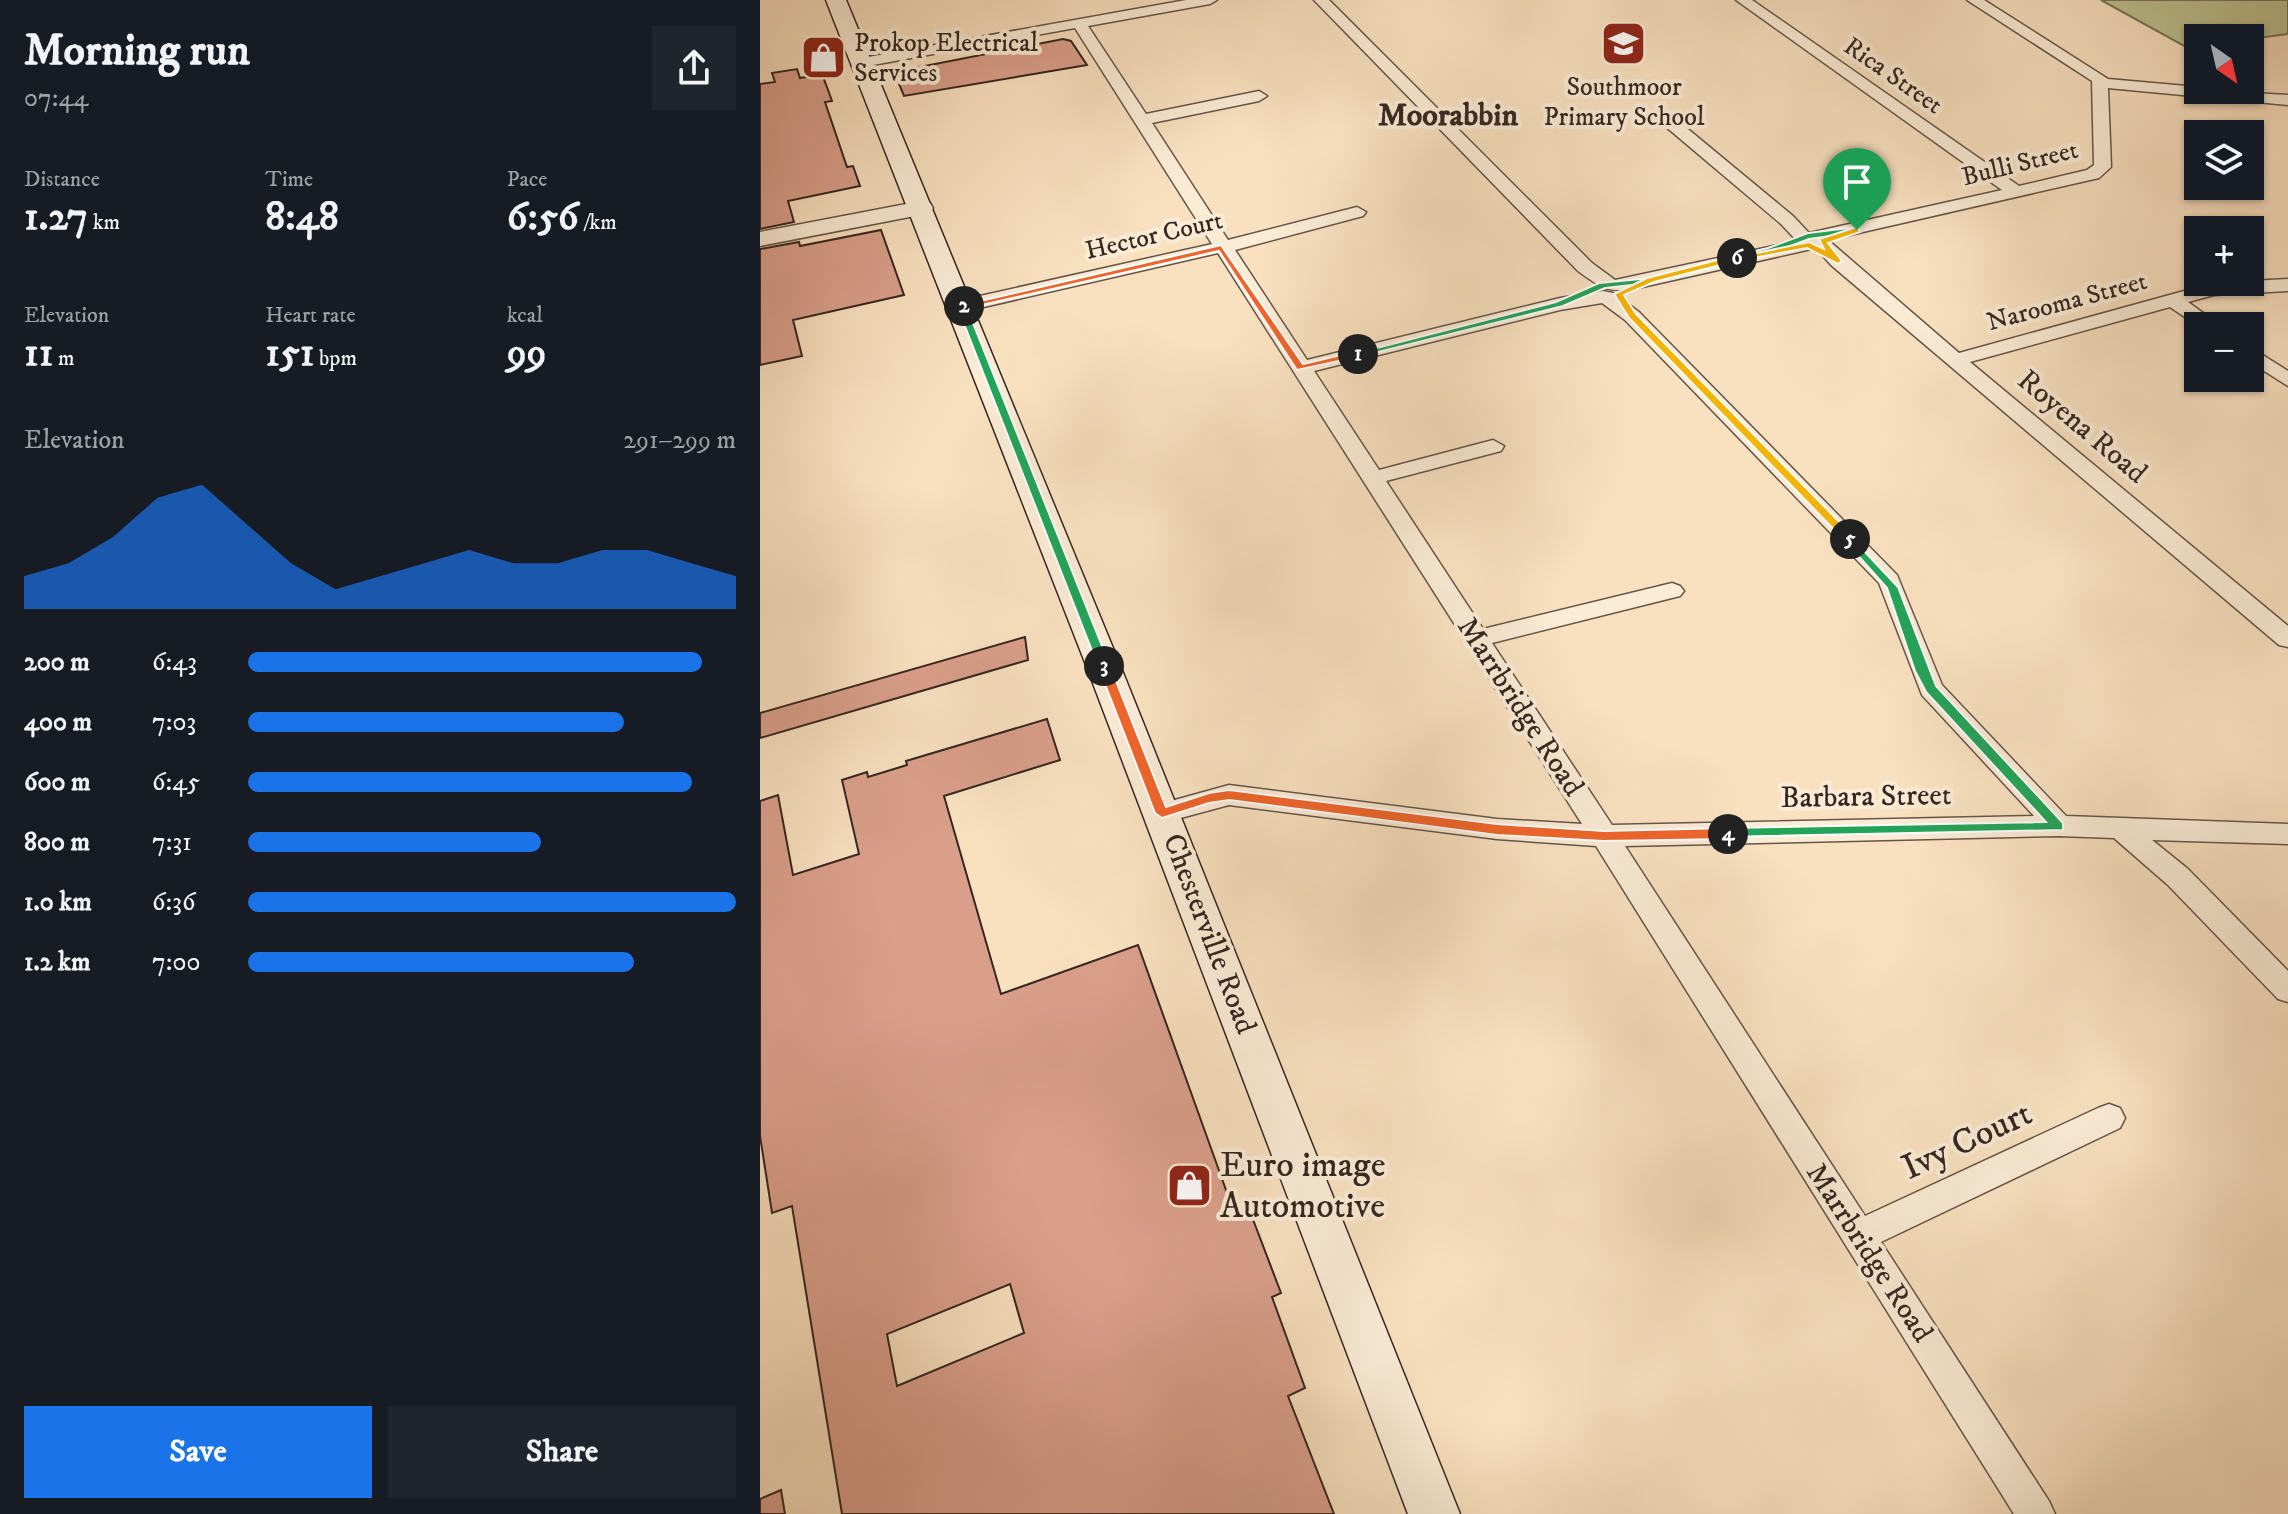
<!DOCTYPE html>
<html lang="en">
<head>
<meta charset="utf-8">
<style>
	:root { --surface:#171b24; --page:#20242c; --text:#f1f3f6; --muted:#9ea1a6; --accent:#1a73e8 }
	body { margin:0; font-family:"IM FELL DW Pica",serif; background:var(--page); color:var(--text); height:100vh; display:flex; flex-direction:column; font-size:30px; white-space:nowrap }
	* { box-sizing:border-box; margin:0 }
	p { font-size:26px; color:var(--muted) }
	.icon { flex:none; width:44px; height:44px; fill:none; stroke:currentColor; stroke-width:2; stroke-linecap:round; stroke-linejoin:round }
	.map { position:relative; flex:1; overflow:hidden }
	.drawer { display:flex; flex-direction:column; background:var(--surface); width:760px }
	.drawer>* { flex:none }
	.needle { width:52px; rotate:146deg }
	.controls { position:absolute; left:1424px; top:24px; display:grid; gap:16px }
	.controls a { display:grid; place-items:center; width:80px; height:80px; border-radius:0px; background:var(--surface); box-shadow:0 2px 6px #0004; font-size:40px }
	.pin { position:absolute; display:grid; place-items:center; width:68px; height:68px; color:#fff; margin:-82px -34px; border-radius:50% 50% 50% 0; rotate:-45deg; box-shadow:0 0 8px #0007 }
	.pin .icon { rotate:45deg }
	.km { position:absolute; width:40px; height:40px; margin:-20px; border-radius:50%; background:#222; color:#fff; font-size:22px; line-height:40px; text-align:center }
	.round { display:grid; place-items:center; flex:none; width:84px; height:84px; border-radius:0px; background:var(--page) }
	.summary { display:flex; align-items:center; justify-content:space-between; height:136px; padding:0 24px }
	h1 { font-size:44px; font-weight:700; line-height:60px }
	.stats { display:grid; grid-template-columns:repeat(3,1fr); gap:12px; height:136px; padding:8px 24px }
	.stats div { display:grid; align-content:center }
	.stats b { font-size:40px; font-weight:700 }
	.stats small { font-size:22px; font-weight:400 }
	.stats p { font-size:22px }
	.chart { height:224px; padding:16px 24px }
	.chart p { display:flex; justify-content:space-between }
	.chart svg { width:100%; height:144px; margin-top:8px; fill:var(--accent); opacity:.7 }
	.primary-button { display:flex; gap:16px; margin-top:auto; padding:16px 24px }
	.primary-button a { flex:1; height:92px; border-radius:0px; background:var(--accent); color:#fff; font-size:32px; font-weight:700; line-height:92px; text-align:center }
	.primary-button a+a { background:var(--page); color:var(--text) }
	ul { padding:0 24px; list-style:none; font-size:26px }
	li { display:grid; grid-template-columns:128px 96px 1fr; align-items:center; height:60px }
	li i { height:20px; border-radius:10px; background:var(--accent) }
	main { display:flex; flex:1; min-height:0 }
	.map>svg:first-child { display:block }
</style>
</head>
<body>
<main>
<section class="drawer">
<div class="summary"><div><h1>Morning run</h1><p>07:44</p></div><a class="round"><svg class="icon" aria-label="share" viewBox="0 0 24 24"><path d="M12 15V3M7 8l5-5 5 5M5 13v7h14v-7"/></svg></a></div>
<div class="stats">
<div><p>Distance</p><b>1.27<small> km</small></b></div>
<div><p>Time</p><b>8:48</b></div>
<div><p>Pace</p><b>6:56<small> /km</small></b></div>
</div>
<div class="stats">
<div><p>Elevation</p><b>11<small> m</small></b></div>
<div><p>Heart rate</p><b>151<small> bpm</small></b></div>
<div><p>kcal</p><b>99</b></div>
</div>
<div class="chart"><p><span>Elevation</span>291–299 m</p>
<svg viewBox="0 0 160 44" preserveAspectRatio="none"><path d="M0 44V34L10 30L20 22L30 10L40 6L50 18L60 30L70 38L80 34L90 30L100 26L110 30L120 30L130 26L140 26L150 30L160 34V44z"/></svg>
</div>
<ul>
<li><b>200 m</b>6:43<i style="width:93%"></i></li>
<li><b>400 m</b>7:03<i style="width:77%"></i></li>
<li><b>600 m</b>6:45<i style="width:91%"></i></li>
<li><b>800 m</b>7:31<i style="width:60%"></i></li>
<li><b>1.0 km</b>6:36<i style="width:100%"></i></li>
<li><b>1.2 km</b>7:00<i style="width:79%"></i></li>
</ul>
<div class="primary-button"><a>Save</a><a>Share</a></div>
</section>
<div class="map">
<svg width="1528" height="1514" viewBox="0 0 1528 1514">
	<rect width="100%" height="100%" fill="#f9e1c0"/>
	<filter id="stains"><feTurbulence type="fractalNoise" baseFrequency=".0025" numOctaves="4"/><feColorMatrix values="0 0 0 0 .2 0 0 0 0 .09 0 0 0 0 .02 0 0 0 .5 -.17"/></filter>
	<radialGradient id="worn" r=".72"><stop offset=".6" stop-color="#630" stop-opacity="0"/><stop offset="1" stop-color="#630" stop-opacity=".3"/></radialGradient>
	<polygon fill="#bec392" stroke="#7a745a" stroke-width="2" points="1341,0 1528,0 1528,34 1490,39 1438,38 1438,46 1426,47"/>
	<g fill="#da9f8b" stroke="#352621" stroke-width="2" fill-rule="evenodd">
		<polygon points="303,39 311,41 327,65 144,96 134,72"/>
		<polygon points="37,69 40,78 62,74 72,101 65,102 87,167 93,166 100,186 28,201 34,222 0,229 0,84 15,82 12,73"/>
		<polygon points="121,230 144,295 33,320 42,356 0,365 0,249 39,242 40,246"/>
		<polygon points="265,637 268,660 0,738 0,713"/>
		<path d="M287 719 300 760 184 796 241 994 378 945 475 1215 489 1209 521 1293 512 1297 545 1388 528 1396 574 1514H82L32 1206 12 1213 0 1136V801L18 795 33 875 99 854 82 780 107 772 108 777 147 765 146 761ZM250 1284 264 1333 137 1386 127 1334Z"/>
		<polygon points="21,1490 25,1514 0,1514 0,1499"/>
	</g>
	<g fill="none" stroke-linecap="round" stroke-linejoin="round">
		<defs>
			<g id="minor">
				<path d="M426 0H457L450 4 328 26 386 114 499 91 507 96 499 101 392 123 468 240 597 207 606 212 603 216 475 250 547 360 800 298 843 291 853 293 879 312 1137 575 1182 685 1306 816 1528 824V844L1392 840 1428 869 1528 971V1002L1518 999 1408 885 1354 838 1299 836 865 846 1105 1216 1338 1108 1349 1104 1360 1108 1365 1118 1360 1128 1121 1242 1289 1501 1295 1514H1254L836 846 737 839 469 805 402 823 393 820 389 813 393 806 469 785 737 819 822 824 458 253 202 312 192 306 202 300 452 244 315 28 102 67 97 65V59ZM842 303 865 320 1119 583 1162 695 1274 816 852 825 732 643 920 596 924 591 920 586 912 583 723 629 626 481 741 451 744 446 733 440 619 470 554 371 800 310Z"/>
				<path d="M554 0H569L832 263 855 280 1037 241 1021 224 905 126 903 123 911 118 917 120 1033 216 1049 233 1242 190 976 0H992L1259 186 1327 170 1334 165 1332 81 1207 0H1224L1348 79 1438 87V90L1528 95V105L1348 88 1351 167 1339 178 1068 240 1199 353 1453 283 1528 279V291L1454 295 1428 302 1461 326H1438L1410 307 1210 362 1528 626V647L1519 645 1071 265 1056 248 878 288C847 293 843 289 818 271Z"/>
				<polygon points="1490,347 1528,371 1528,386 1490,362"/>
			</g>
			<polygon id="tertiary" points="162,201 170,203 173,208 170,213 0,246 0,232"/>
			<polygon id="secondary" points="66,0 86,0 360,665 700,1514 648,1514 326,665"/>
		</defs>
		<use href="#minor" stroke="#665549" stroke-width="3"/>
		<use href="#tertiary" stroke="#665549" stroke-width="3"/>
		<use href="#secondary" stroke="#352621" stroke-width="3"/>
		<use href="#minor" fill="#fbecd6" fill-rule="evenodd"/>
		<use href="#tertiary" fill="#fbecd6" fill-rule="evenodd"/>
		<use href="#secondary" fill="#fbecd6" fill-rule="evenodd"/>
	</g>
	<polygon fill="#22a559" stroke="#fff" stroke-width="2" points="1097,227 1100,232 1049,239 1014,252 891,283 845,288 803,306 598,357 593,354 796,302 839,283 891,278 1008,248 1048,233"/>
	<polygon fill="#f0652b" stroke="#fff" stroke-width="2" points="461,245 543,364 598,351 602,356 537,370 459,251 204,309 199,306"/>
	<polygon fill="#22a559" stroke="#fff" stroke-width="2" points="202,304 209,306 207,308 350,666 348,669 338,666 197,306"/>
	<polygon fill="#f0652b" stroke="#fff" stroke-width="2" points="344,662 350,666 406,807 449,793 469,790 737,824 844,831 968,828 974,834 968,839 844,841 737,835 469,800 449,803 402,818 395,813 338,666"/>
	<polygon fill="#22a559" stroke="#fff" stroke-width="2" points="1090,536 1138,587 1176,686 1303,823 1303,830 963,837 961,834 968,828 1286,822 1166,692 1155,671 1127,588 1086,542 1084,539"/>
	<polygon fill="#f5b400" stroke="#fff" stroke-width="2" points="977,255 980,260 894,282 864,295 876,314 1094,537 1094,542 1086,542 869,318 854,294 887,278"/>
	<polygon fill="#f5b400" stroke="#fff" stroke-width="2" points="1097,227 1100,232 1068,243 1082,261 1078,264 1047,248 977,261 973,258 1049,242 1064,249 1059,239"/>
	<defs>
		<symbol id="school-square" viewBox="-11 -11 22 22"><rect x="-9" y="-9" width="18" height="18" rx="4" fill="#8f2418" stroke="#fbecd6"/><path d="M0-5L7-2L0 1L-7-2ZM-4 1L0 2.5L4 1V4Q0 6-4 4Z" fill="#fff"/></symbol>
		<symbol id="shop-square" viewBox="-11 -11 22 22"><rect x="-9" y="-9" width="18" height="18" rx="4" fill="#8f2418" stroke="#fbecd6"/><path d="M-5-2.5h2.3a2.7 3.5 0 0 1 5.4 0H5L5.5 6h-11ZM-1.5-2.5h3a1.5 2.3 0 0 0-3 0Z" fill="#fff"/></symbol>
	</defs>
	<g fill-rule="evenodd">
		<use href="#school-square" x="838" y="18" width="51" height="51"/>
		<use href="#shop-square" x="38" y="32" width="51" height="51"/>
		<use href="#shop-square" x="404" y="1160" width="51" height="51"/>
	</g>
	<g text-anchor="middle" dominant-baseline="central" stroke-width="8" stroke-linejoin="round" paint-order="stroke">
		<g font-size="26" fill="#352621" stroke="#fbecd6" text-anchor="start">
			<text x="94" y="43">Prokop Electrical<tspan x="94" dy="30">Services</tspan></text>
			<text x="864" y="87" text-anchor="middle">Southmoor<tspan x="864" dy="30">Primary School</tspan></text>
		</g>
		<g font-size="26" fill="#352621" stroke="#fbecd6">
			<text transform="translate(1133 76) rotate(35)">Rica Street</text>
			<text transform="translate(1260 164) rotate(-14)">Bulli Street</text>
			<text transform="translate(394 236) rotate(-13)">Hector Court</text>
			<text transform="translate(1307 302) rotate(-15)">Narooma Street</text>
		</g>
		<g font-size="30" fill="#352621" stroke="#fbecd6">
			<text transform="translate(1322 427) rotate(40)">Royena Road</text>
			<text transform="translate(760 707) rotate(57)">Marrbridge Road</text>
			<text transform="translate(1106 797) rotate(-1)">Barbara Street</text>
			<text transform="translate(449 934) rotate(69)">Chesterville Road</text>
			<text transform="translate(1109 1253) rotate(57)">Marrbridge Road</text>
		</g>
		<g font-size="32" font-weight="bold" fill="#352621" stroke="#fbecd6">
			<text x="688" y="116">Moorabbin</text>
		</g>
		<g font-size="36" fill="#352621" stroke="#fbecd6">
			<text transform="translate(1207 1141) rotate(-25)">Ivy Court</text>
		</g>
		<g font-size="36" fill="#352621" stroke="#fbecd6" text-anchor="start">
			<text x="460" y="1165">Euro image<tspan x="460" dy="41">Automotive</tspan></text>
		</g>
	</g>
	<rect width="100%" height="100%" filter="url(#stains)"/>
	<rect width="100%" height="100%" fill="url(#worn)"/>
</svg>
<div class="controls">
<a><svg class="needle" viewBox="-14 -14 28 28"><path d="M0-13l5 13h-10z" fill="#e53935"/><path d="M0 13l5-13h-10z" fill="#9ea1a6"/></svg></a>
<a><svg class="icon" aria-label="layers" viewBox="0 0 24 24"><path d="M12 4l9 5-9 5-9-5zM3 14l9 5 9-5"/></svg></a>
<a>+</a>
<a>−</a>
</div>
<div class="pin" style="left:1097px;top:230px;background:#1e9e55"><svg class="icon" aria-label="arrive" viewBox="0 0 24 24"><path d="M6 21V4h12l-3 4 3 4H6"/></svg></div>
<b class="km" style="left:598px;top:354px">1</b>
<b class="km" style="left:204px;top:306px">2</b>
<b class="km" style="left:344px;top:666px">3</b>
<b class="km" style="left:968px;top:834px">4</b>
<b class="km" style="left:1090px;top:539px">5</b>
<b class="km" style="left:977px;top:258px">6</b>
</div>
</main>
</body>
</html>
